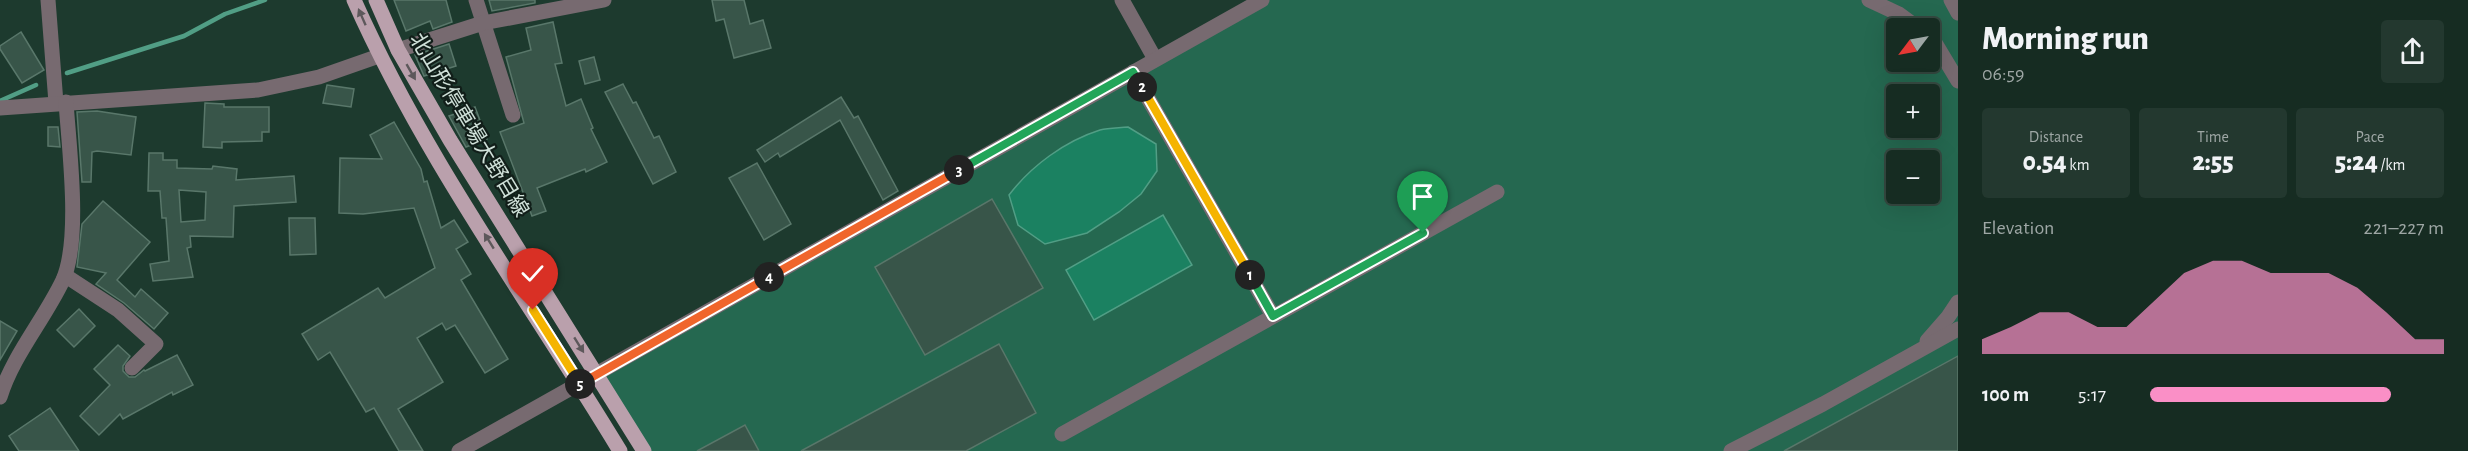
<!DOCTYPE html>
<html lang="en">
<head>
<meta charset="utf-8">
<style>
	:root { --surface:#162c22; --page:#23382f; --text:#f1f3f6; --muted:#9ea7a5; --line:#354840; --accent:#fa8fc6 }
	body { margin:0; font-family:"Alegreya Sans","Noto Sans JP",sans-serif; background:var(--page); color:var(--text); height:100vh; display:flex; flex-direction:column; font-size:22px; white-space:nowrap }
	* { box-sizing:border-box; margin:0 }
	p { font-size:20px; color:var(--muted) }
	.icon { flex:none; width:33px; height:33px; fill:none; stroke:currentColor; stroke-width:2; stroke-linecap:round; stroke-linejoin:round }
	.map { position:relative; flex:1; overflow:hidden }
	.details { display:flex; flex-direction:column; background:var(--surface); width:510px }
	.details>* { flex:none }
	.needle { width:39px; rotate:238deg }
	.fabs { position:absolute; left:1886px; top:18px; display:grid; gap:12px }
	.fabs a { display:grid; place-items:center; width:54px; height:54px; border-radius:6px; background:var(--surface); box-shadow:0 6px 24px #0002,0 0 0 2px var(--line); font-size:30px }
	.pin { position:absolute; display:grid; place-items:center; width:51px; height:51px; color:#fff; margin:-62px -26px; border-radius:50% 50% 50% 0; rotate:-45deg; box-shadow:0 0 6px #0007 }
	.pin .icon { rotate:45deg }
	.km { position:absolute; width:30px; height:30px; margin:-15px; border-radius:50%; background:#222; color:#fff; font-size:16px; line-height:30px; text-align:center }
	.round { display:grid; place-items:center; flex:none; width:63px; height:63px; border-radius:6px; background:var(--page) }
	.head { display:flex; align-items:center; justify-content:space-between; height:102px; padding:0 24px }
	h1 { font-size:33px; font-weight:800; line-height:45px }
	.figures { display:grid; grid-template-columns:repeat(3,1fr); gap:9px; height:102px; padding:6px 24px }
	.figures div { display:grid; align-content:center; border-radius:6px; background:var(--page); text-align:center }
	.figures b { font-size:26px; font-weight:800 }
	.figures small { font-size:16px; font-weight:400 }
	.figures p { font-size:16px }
	.chart { height:168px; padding:12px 24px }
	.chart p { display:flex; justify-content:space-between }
	.chart svg { width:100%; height:108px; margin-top:6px; fill:var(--accent); opacity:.7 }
	ul { padding:0 24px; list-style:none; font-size:20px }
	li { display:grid; grid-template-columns:96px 72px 1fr; align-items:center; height:45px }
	li i { height:15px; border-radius:8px; background:var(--accent) }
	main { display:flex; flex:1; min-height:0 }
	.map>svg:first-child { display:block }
</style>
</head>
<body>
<main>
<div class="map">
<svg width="1958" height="451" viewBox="0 0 1958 451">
	<rect width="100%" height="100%" fill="#1d3a2e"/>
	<path fill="#256850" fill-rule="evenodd" d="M1262 0H1951L1958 13V451H644L597 374ZM1896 28H1929V62H1896ZM1896 94H1929V128H1896ZM1896 160H1929V194H1896Z"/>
	<g fill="#1b8161" stroke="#519e85" stroke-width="1.5">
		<path d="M1128 127 1156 144 1157 171 1141 194 1119 212 1087 233 1045 244 1018 225 1009 195C1031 166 1065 141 1100 130 1109 128 1119 128 1128 127Z"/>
		<polygon points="1163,215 1192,265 1094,320 1066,270"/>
	</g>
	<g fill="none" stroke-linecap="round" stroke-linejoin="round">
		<g stroke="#519e85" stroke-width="4.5">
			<polyline points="67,73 184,36 225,14 265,0"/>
			<polyline points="0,101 36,85"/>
		</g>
	</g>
	<g fill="#385549" stroke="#59776a" stroke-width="1.5" fill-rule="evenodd">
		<polygon points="394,0 446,0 452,22 433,29 430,21 406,31"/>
		<polygon points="489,0 535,0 535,3 492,11"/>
		<polygon points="712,0 744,0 750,24 763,20 771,48 734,58 724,19 716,21"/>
		<polygon points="553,22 562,63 555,64 566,106 581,99 593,128 591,129 607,162 586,172 585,169 537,188 546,211 532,216 500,132 524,123 506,57 531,50 526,28"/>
		<polygon points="21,32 44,70 22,83 0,49 0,46"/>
		<polygon points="449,44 456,66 424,76 415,55"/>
		<polygon points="594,57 600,80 585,84 579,61"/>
		<polygon points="623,84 633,103 636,102 654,138 659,136 676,172 653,184 605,92"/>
		<polygon points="327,85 354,89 351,107 323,103"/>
		<polygon points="841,97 854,118 858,116 898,191 883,200 840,120 780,157 778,153 765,162 757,150"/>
		<polygon points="205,103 224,104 224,107 269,107 269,132 262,132 262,141 222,142 222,148 203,147"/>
		<polygon points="475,107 487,139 466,147 449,116"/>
		<polygon points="97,111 136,117 131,155 97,151 92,152 91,182 82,182 77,112"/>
		<polygon points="394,122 421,169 424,182 427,181 441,228 454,220 468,242 456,249 471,274 461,280 508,359 485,373 455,325 446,330 442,323 417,338 443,382 398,409 423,451 399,451 374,408 366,412 330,352 318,360 302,334 378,288 385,298 435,268 414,208 363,214 339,213 340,158 382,159 370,135"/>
		<polygon points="48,127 58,127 60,147 48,146"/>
		<path d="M149 153H163V160H177V168L212 169 213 166 237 169 236 180 294 176 296 202 234 206 233 237 190 236 191 247 187 248 193 277 153 281 150 264 169 261 166 218H162L160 191H148ZM179 190 206 192 205 220 181 222Z"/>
		<polygon points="757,163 791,224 764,240 729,178"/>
		<polygon points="992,199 1043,288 925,355 875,267"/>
		<polygon points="103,201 150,242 117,280 135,297 141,289 168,313 154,329 124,303 96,284 106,273 77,267 82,224"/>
		<polygon points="289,218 315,218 316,254 290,255"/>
		<polygon points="79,309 95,326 74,347 57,330"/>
		<polygon points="0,321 17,331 0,360"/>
		<polygon points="999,344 1036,413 966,451 801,451"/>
		<polygon points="118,345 130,356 123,366 123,371 129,377 135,377 144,370 145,371 177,355 193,385 173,395 172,392 123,419 120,414 99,435 80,416 110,385 94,369"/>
		<polygon points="1958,356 1958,451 1784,451"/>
		<polygon points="50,408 79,451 19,451 9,436"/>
		<polygon points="745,425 759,451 697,451"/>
	</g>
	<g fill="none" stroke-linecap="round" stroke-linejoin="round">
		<g stroke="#776a70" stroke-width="15">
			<polyline points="48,0 56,103"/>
			<polyline points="476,0 513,115"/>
			<polyline points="1122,0 1155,59"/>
			<polyline points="1869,0 1899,14 1918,28"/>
			<polyline points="1951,0 1958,13"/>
			<polyline points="1929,37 1934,41 1958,81"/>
			<polyline points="398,50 483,23 604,0"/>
			<polyline points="1133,72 1273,316"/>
			<polyline points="0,108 258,90 319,77 379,56"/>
			<polyline points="64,278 69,278 118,310 156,344 132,368"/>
			<polyline points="1927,341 1948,317 1958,302"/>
			<path d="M0 397C13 355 44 320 63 280 81 239 69 148 66 102"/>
			<polyline points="1062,434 1497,192"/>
			<polyline points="459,451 1262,0"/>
			<polyline points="1731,451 1823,404 1958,329"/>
		</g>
		<g stroke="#baa0ac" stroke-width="15">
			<path d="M354 0C425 160 530 302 620 451"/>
			<polyline points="376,0 398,50 450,140 644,451"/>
		</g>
	</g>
	<defs><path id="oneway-solid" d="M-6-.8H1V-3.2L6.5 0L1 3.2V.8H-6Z" transform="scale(1.5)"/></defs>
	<g fill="#5d585b">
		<use href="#oneway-solid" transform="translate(362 17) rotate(-114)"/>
		<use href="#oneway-solid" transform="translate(411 72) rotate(60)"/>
		<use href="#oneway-solid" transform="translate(489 241) rotate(-122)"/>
		<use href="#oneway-solid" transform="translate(579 345) rotate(58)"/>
	</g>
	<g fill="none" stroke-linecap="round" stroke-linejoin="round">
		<defs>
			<polyline id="split-1" points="1250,275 1273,316 1423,233"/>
			<polyline id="split-2" points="1142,87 1250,275"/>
			<polyline id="split-3" points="959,170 1133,72 1142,87"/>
			<polyline id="split-4" points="769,277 959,170"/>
			<polyline id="split-5" points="580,384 769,277"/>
			<polyline id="split-6" points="533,310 580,384"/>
		</defs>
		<use href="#split-1" stroke="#fff" stroke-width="12"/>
		<use href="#split-2" stroke="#fff" stroke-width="12"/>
		<use href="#split-3" stroke="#fff" stroke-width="12"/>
		<use href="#split-4" stroke="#fff" stroke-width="12"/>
		<use href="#split-5" stroke="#fff" stroke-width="12"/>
		<use href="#split-6" stroke="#fff" stroke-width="12"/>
		<use href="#split-1" stroke="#22a559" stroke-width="8"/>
		<use href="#split-2" stroke="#f5b400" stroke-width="8"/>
		<use href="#split-3" stroke="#22a559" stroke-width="8"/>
		<use href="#split-4" stroke="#f0652b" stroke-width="8"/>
		<use href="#split-5" stroke="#f0652b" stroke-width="8"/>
		<use href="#split-6" stroke="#f5b400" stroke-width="8"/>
	</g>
	<g text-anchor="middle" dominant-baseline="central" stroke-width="4.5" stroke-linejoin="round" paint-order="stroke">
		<g font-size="21" fill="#cfe0d8" stroke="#111e19">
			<text transform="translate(469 125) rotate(59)">北山形停車場大野目線</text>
		</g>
	</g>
</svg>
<div class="fabs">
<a><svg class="needle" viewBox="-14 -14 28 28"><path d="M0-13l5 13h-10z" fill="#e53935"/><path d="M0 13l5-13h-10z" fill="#9ea7a5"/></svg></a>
<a>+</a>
<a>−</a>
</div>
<div class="pin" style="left:1423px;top:233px;background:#1e9e55"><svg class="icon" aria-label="arrive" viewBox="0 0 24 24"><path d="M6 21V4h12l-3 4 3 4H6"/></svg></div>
<div class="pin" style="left:533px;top:310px;background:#d93025"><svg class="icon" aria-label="check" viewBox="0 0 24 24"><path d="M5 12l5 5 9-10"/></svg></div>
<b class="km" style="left:1250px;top:275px">1</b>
<b class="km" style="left:1142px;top:87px">2</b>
<b class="km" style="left:959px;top:170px">3</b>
<b class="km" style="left:769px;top:277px">4</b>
<b class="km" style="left:580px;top:384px">5</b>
</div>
<section class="details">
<div class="head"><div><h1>Morning run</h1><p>06:59</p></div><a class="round"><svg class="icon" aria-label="share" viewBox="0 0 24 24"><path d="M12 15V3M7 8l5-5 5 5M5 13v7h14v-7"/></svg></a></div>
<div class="figures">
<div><p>Distance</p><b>0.54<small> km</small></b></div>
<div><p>Time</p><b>2:55</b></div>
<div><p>Pace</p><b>5:24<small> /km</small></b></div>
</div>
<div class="chart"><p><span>Elevation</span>221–227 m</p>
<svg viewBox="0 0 160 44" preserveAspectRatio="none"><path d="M0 44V38L10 33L20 27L30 27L40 33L50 33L60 22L70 11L80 6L90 6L100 11L110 11L120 11L130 17L140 27L150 38L160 38V44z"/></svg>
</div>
<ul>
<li><b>100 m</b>5:17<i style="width:82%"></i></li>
</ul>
</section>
</main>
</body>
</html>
